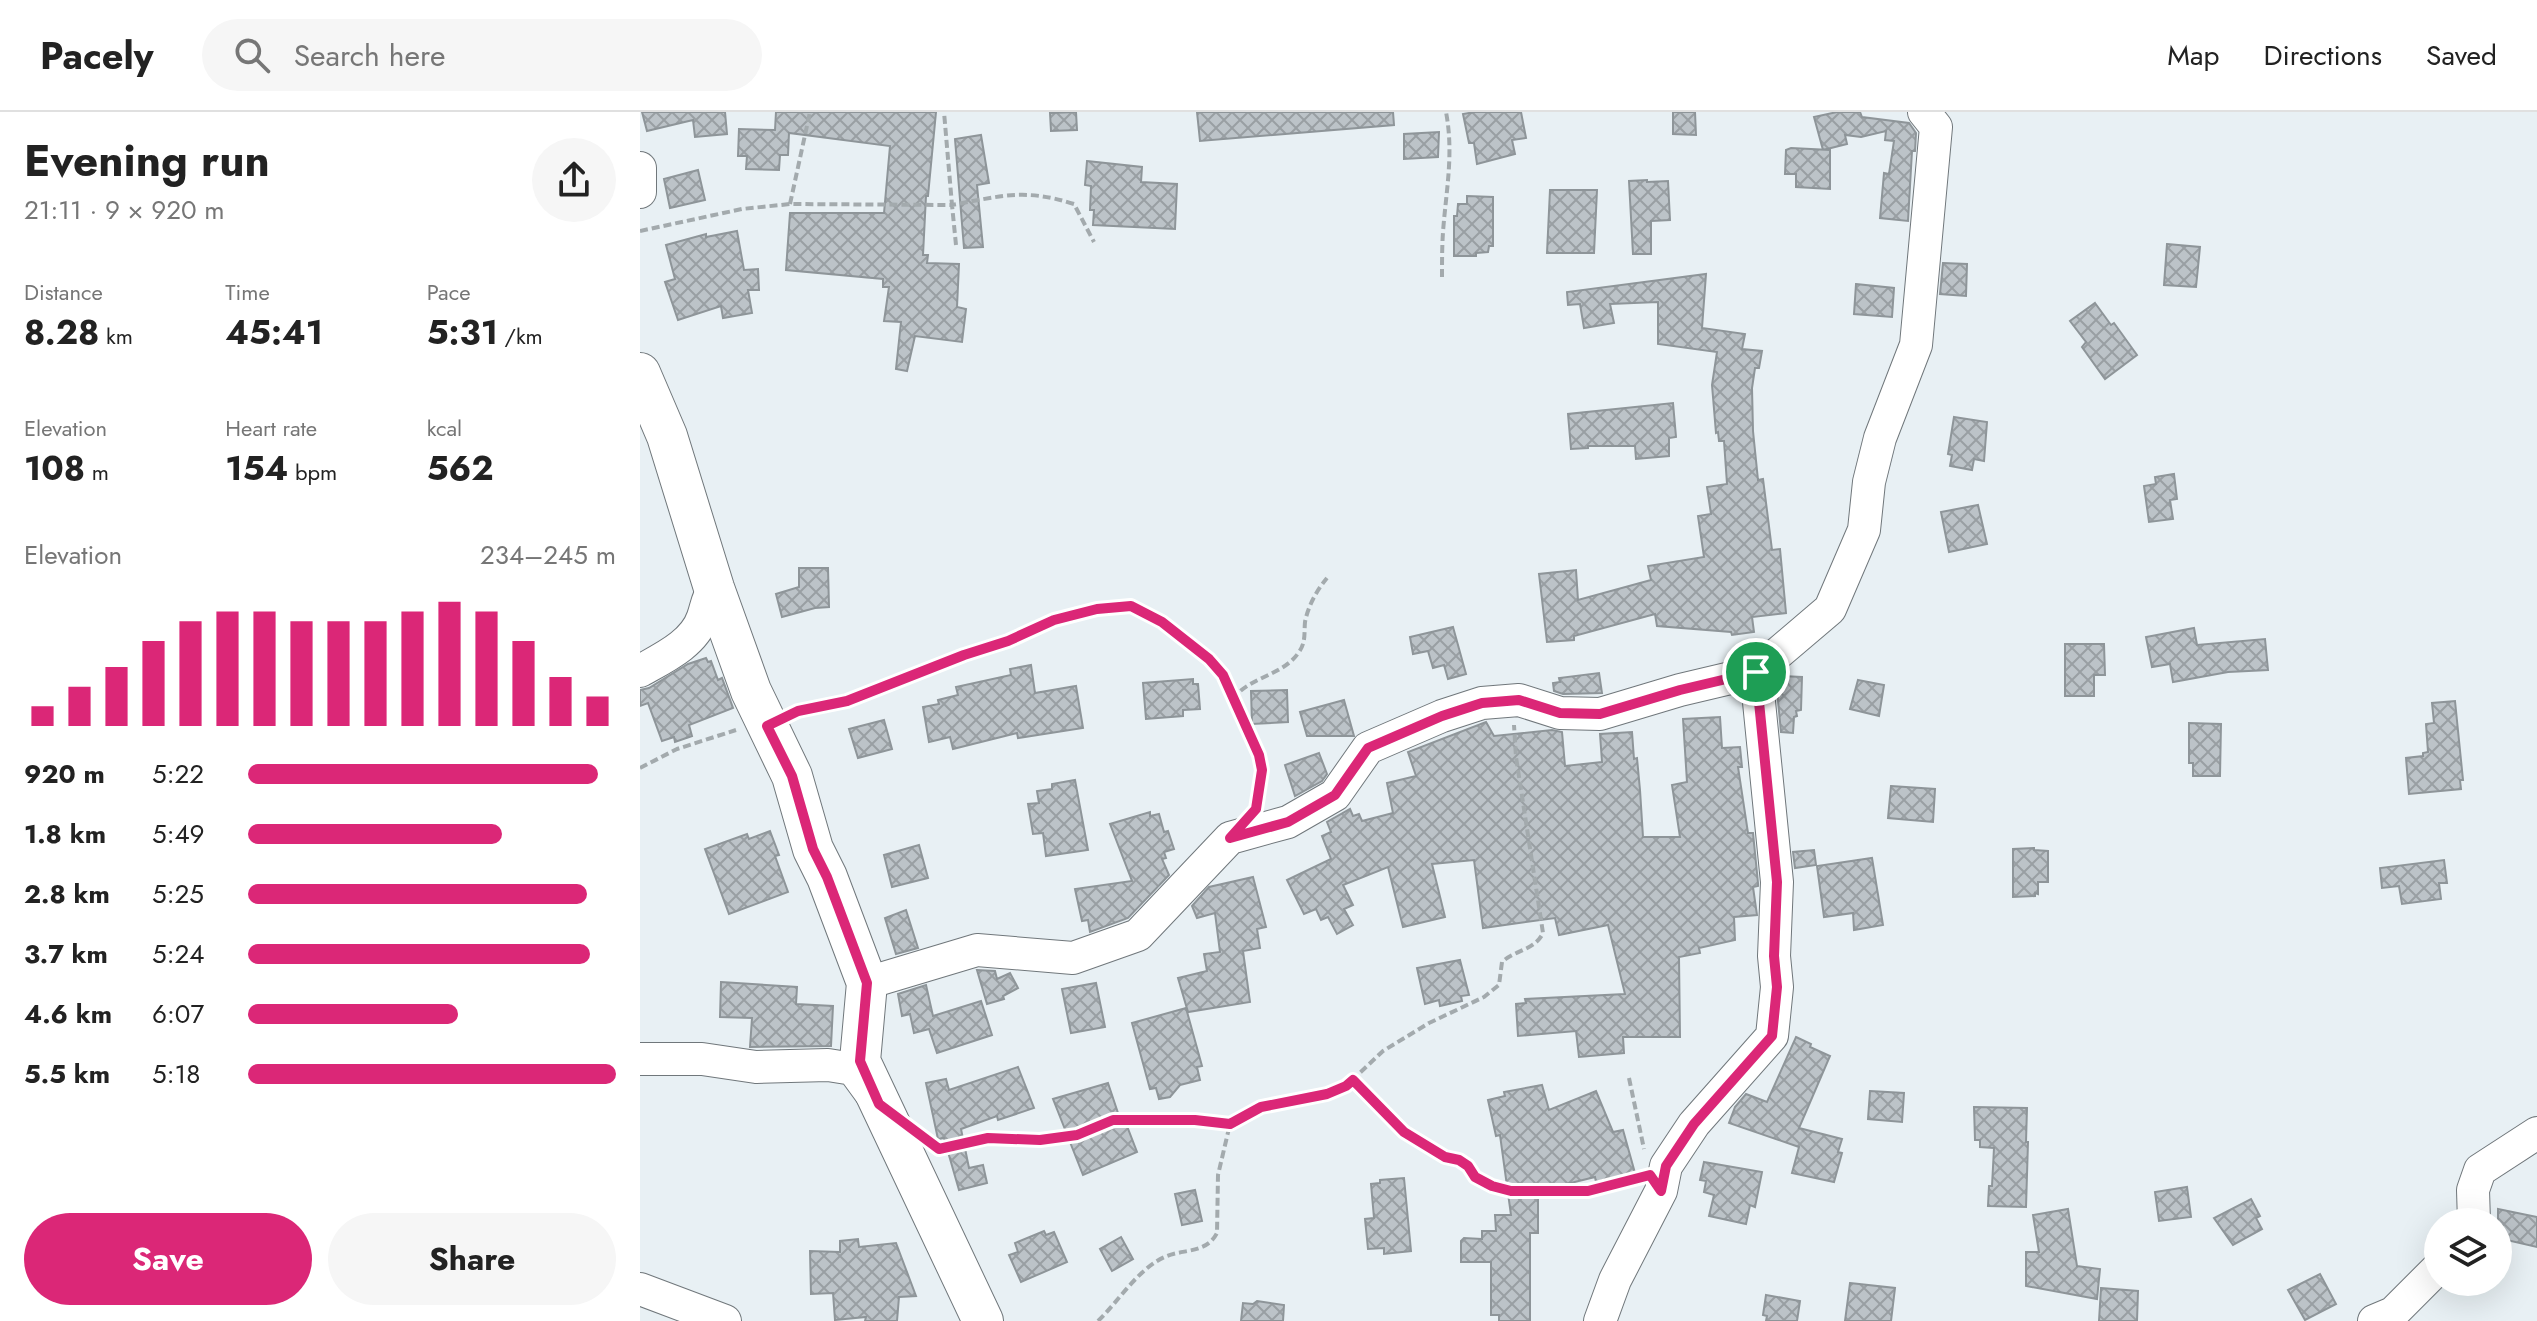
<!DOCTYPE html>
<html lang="en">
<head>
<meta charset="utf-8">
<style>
	:root { --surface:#fff; --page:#f6f6f6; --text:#222; --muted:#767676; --line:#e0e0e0; --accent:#db2777 }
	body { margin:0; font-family:Jost,sans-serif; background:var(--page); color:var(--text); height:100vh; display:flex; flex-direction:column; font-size:30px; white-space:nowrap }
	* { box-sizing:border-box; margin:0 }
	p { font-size:26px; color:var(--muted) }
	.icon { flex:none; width:44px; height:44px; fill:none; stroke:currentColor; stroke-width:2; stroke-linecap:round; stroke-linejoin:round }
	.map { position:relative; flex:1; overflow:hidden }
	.drawer { display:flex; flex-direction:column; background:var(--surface); width:640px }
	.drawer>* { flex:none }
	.buttons { position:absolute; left:1784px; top:1096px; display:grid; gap:16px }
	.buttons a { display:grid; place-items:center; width:88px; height:88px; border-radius:50%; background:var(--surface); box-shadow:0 8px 32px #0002; font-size:40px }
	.pin { position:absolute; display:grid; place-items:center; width:68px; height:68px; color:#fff; margin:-34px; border:4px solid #fff; border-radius:50%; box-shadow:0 2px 8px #0007 }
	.round { display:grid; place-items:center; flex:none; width:84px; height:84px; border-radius:42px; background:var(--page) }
	.head { display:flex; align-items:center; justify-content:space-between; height:136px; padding:0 24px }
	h1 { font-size:44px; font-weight:700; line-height:60px }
	.metrics { display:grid; grid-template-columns:repeat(3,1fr); gap:12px; height:136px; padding:8px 24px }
	.metrics div { display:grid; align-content:center }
	.metrics b { font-size:34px; font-weight:700 }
	.metrics small { font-size:22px; font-weight:400 }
	.metrics p { font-size:22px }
	.chart { height:224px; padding:16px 24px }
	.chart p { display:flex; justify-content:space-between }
	.chart svg { width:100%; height:144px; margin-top:8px; stroke:var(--accent); stroke-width:6 }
	.button { display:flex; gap:16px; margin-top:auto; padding:16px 24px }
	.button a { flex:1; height:92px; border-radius:48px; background:var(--accent); color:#fff; font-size:32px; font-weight:700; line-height:92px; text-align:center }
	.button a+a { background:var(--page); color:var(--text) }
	ul { padding:0 24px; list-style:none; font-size:26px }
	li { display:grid; grid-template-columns:128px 96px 1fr; align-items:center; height:60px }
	li i { height:20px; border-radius:10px; background:var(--accent) }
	header { display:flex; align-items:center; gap:48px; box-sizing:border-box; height:112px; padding:0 40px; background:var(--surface); border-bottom:2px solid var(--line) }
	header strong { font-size:38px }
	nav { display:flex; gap:44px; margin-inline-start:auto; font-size:28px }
	.search { width:560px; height:72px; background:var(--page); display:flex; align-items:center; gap:20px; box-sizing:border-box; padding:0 28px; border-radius:44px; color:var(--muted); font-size:30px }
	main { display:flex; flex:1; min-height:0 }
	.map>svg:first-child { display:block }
</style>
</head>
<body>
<header>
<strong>Pacely</strong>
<div class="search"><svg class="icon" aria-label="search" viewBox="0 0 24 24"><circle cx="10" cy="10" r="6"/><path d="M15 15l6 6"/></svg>Search here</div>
<nav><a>Map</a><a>Directions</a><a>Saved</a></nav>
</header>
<main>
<section class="drawer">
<div class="head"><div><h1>Evening run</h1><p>21:11 · 9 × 920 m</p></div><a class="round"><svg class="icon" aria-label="share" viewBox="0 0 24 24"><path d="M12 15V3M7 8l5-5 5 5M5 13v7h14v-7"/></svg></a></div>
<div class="metrics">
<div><p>Distance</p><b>8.28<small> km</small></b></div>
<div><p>Time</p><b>45:41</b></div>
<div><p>Pace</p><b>5:31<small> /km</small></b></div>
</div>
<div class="metrics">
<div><p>Elevation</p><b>108<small> m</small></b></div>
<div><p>Heart rate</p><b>154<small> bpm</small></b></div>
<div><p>kcal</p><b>562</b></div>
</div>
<div class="chart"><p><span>Elevation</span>234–245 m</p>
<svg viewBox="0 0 160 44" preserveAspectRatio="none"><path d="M5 44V38M15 44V32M25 44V26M35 44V18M45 44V12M55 44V9M65 44V9M75 44V12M85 44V12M95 44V12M105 44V9M115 44V6M125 44V9M135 44V18M145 44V29M155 44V35"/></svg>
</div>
<ul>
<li><b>920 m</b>5:22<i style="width:95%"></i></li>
<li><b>1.8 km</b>5:49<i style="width:69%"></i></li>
<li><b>2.8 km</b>5:25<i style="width:92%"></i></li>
<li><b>3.7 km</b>5:24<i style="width:93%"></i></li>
<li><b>4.6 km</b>6:07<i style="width:57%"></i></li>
<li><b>5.5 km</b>5:18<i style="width:100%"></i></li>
</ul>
<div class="button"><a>Save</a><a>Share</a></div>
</section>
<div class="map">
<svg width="1897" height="1209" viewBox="0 0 1897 1209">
	<defs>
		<pattern id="building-cross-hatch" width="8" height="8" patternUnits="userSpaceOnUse" patternTransform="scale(2)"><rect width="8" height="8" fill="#bcc3c8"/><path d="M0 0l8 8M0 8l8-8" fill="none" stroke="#999fa3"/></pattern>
	</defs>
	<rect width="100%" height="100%" fill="#e8f0f4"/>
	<g fill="url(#building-cross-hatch)" stroke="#8e9599" stroke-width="2">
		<polygon points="2,0 85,0 87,22 55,25 53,8 7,19"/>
		<polygon points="136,0 296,0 288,84 286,84 283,143 288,143 287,151 319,152 317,195 326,197 322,230 275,224 267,259 256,257 261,210 244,209 249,175 243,175 243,167 146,158 150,101 244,101 250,34 149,21 148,43 140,43 139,58 106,57 107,44 98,44 99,17 135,18"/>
		<polygon points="436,0 437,18 411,19 410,1"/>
		<polygon points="557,0 753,0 754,13 560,29"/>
		<polygon points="835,0 881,0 886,26 872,28 875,42 837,52 834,31 829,31 823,2"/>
		<polygon points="1033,0 1055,0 1056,23 1033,22"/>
		<polygon points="1197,0 1220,0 1222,5 1269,11 1276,21 1275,39 1272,39 1268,109 1240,106 1244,61 1249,62 1254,29 1245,28 1246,19 1221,25 1205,23 1207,32 1183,38 1174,5"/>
		<polygon points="799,20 798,45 764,47 764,22"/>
		<polygon points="341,23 349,71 337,73 343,135 324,136 315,27"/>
		<polygon points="1151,36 1190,38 1190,77 1156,75 1156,62 1145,62 1146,38"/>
		<polygon points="447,49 502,55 501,70 537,72 535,117 453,113 454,98 450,98 451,74 445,73"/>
		<polygon points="58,58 65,88 30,96 24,67"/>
		<polygon points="1007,68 1007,70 1028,69 1030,108 1011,109 1011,142 993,142 989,69"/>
		<polygon points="910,78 957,78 954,141 907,141"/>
		<polygon points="827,84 853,85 853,134 849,134 848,140 836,141 836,144 814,144 814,104 817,104 818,92 827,92"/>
		<polygon points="97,119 104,158 118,157 119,178 108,178 112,201 83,206 81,194 38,208 25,170 35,167 26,133 66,122 66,125"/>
		<polygon points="1527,132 1560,135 1556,175 1524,173"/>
		<polygon points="1303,151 1327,152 1326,184 1300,182"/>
		<polygon points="1066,162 1062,216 1105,222 1102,237 1122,239 1119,256 1115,256 1112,276 1113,319 1118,368 1123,367 1132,438 1140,437 1146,501 1112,505 1114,520 1092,523 1091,520 1017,514 1015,502 934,524 934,528 907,530 899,462 936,458 938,488 1011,468 1008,454 1064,445 1058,404 1071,402 1067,375 1087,372 1084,329 1079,329 1078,320 1076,321 1072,273 1077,240 1018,232 1018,190 970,192 974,211 944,216 940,192 928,193 927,180"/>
		<polygon points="1216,172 1254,176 1252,205 1214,202"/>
		<polygon points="1455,191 1471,213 1474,211 1497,243 1465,267 1442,235 1446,230 1430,209"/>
		<polygon points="1033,291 1036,325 1029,326 1029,344 996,347 995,334 948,334 948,336 931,337 928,302"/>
		<polygon points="1314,305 1347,310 1344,349 1334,347 1332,358 1310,354 1312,343 1308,342"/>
		<polygon points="1534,362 1537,387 1530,388 1533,407 1509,410 1504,374 1516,372 1515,365"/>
		<polygon points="1338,393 1347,432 1309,440 1301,400"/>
		<polygon points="159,456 188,456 189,495 175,496 142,505 136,482 159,475"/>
		<polygon points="813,515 826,562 808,567 804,553 793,556 788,539 773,542 770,525"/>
		<polygon points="1554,516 1557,533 1625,527 1628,558 1588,560 1533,570 1530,552 1512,555 1506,525"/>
		<polygon points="1425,532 1464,532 1465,563 1454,563 1454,584 1425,584"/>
		<polygon points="66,546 68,550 71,549 78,568 82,566 93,596 49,613 52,624 35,630 34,625 22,629 8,591 0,594 0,578 9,576 48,552"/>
		<polygon points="391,553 395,581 436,574 443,616 378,626 377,621 313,637 310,625 289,630 283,595 299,592 298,588 318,583 316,575 371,563 370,557"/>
		<polygon points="959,561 962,581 923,582 914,579 913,571 920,570 919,566"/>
		<polygon points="1141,564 1162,565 1161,598 1156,599 1157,604 1154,605 1153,621 1141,620 1136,568"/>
		<polygon points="553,567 553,572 558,572 560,597 543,598 543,604 506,607 503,571"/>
		<polygon points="1218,568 1244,573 1239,604 1210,597"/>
		<polygon points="647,578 648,610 612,612 611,579"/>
		<polygon points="704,588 714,624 667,624 660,600"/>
		<polygon points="1815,589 1823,668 1820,668 1821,677 1769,682 1766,646 1783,644 1783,641 1788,640 1786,612 1794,611 1792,591"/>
		<polygon points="1080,605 1082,636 1100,635 1102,655 1098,655 1108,721 1113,721 1118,771 1118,774 1113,775 1117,803 1094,805 1095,828 1059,836 1060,841 1039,845 1040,925 983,925 984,941 939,945 936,919 878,924 876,892 886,891 885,887 985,882 968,813 919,823 915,806 843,816 834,748 792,752 805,805 763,815 748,755 703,773 713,793 704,797 713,813 697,822 688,805 681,808 676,797 664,802 647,768 691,747 682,724 691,720 687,710 710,697 713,704 719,702 722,709 753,701 747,671 776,664 768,640 846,610 854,624 912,618 922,620 925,654 962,650 960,622 992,620 994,647 997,646 1000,678 1003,725 1040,725 1032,673 1047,670 1043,607"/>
		<polygon points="244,608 252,637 218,646 209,617"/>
		<polygon points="1549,611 1581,612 1580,664 1553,664 1553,651 1549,651"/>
		<polygon points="679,641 687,662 682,669 655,684 645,653"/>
		<polygon points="435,668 448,738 406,744 403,721 393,722 388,692 399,691 397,679 412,677 412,672"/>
		<polygon points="1251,674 1295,677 1293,710 1248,706"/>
		<polygon points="510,700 510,704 519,702 524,720 528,719 534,737 524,740 526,746 522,747 529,763 488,806 450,820 448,808 442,809 435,777 492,769 470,712"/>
		<polygon points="130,719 139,743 135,744 148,780 89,802 65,737 107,722 109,727"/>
		<polygon points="279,733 288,766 252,775 244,743"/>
		<polygon points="1394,736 1394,738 1408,739 1408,770 1398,770 1398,782 1395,781 1395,784 1373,785 1373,737"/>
		<polygon points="1174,738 1176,753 1155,756 1153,740"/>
		<polygon points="1232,746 1243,813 1214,818 1213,801 1184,805 1177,754"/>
		<polygon points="1804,748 1807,771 1799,771 1801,787 1762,792 1759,774 1742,776 1740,756"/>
		<polygon points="613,765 626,815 617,817 620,836 603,839 610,890 548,900 538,866 567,859 564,842 580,840 575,801 557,806 552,794 569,775"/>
		<polygon points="266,798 278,836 256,842 245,806"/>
		<polygon points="820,848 829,883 821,884 822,889 800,894 799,888 785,892 777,856"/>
		<polygon points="337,858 355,859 357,867 370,861 378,876 363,884 364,887 347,892"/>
		<polygon points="81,870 157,875 156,892 193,894 191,934 110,935 112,906 80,905"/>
		<polygon points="456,871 465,915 431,921 422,877"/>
		<polygon points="286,873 293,904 341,889 352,923 297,941 289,917 274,921 270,902 262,904 258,882"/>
		<polygon points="546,896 562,954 557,955 560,968 540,973 530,985 519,987 516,976 510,977 492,911"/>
		<polygon points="1156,925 1171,932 1170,935 1190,944 1159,1016 1202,1027 1198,1040 1202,1041 1194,1070 1152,1061 1159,1035 1089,1011 1095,995 1106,982 1127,990"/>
		<polygon points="378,955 394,996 358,1008 357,1004 321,1017 329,1056 343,1053 347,1071 319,1078 304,1026 298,1027 286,971 306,967 309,978"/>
		<polygon points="468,971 481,1010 485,1009 497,1040 443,1063 413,987"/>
		<polygon points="902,973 909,998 956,979 973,1020 983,1018 995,1061 956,1070 955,1065 898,1079 898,1121 890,1121 890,1209 859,1209 859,1203 851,1203 851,1150 821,1150 821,1129 824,1126 842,1127 842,1119 856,1119 855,1103 871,1103 860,1023 856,1024 848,988 865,984 864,980"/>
		<polygon points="1230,979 1264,981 1262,1010 1228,1007"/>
		<polygon points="1334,995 1387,996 1386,1030 1388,1030 1386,1095 1348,1094 1349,1074 1352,1074 1354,1036 1340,1035 1340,1028 1335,1028"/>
		<polygon points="1064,1050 1122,1060 1115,1095 1110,1093 1106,1112 1069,1104 1074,1083 1064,1080 1066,1069 1060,1068"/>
		<polygon points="764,1066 771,1139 744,1142 744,1136 728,1137 725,1107 734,1106 731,1072 740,1071 740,1068"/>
		<polygon points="1547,1075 1551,1105 1519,1109 1515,1080"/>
		<polygon points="555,1078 562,1109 542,1113 535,1082"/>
		<polygon points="1611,1087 1620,1104 1616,1106 1622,1117 1593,1133 1574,1106"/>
		<polygon points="1428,1097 1437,1154 1460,1157 1457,1187 1386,1174 1386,1140 1399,1140 1393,1103"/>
		<polygon points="1858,1097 1897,1105 1897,1135 1858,1126"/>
		<polygon points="404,1119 406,1123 414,1120 427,1150 381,1170 369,1143 378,1140 375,1131"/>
		<polygon points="481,1125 493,1147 472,1159 460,1137"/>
		<polygon points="218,1127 219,1135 256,1131 276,1184 259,1185 257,1209 225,1209 226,1205 195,1208 193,1181 171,1182 170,1139 200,1140 200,1129"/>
		<polygon points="1680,1162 1696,1192 1665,1208 1648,1178"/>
		<polygon points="1210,1171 1255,1176 1251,1209 1205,1209"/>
		<polygon points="1461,1176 1498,1179 1497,1209 1459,1209"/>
		<polygon points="1126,1183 1160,1189 1157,1209 1126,1209 1127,1204 1123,1203"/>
		<polygon points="617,1189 644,1193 643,1209 601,1209 603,1191 613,1192"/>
	</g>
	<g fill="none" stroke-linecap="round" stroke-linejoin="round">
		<defs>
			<g id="minor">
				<polyline points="0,56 0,80"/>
				<path d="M0 559C23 546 54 532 63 505 67 493 67 487 74 476"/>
				<polyline points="227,871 337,838 433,846 498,823 590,726 648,710 695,683 728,636 802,604 842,591 879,588 920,601 960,602 1040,578 1116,560"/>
				<polyline points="0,947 62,947 116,955 188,953 213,957 232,983"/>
				<polyline points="1834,1110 1833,1078 1840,1058 1897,1021"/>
				<polyline points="0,1177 85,1209"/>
				<polyline points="960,1209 975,1168 1021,1079 1026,1054 1054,1012 1132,924 1137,875 1134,844 1137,770 1116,560 1190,497 1224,418 1229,370 1240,326 1276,233 1296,15 1284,0"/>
				<polyline points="1734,1209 1753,1201 1798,1156"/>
			</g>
			<polyline id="major" points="0,261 27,324 74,476 111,579 152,664 173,737 187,765 227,871 220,949 343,1209"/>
		</defs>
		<use href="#minor" stroke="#70777b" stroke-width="34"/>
		<use href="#major" stroke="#70777b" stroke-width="42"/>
		<g stroke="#a3aaad" stroke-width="4" stroke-dasharray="8 4" stroke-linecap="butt">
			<polyline points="150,92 170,0"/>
			<polyline points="0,119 102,97 150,92 312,93 304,0"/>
			<path d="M316 133 312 93C362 84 384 76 434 92L454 130"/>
			<path d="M802 165C802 150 802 135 803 120 806 79 814 42 806 0"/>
			<polyline points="154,601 207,589 324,543 368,529 414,508 457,497 491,494 522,510 569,547 583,563 594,586"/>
			<polyline points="0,656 37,637 96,618"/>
			<path d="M617 690C619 680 622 668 622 658 622 633 601 610 594 586 609 565 643 564 659 540 666 530 664 521 665 510 668 494 677 478 687 466"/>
			<polyline points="989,966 1004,1037"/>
			<polyline points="713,968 764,1020 805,1045 819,1048 828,1054 835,1065 852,1074 871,1079 948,1079 995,1066"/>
			<path d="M295 1034 299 1037 348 1026 400 1028 437 1023 473 1008H555L590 1012 621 995 687 982 706 974 743 939 789 911 844 885 859 873 862 850C875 838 895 838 903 821L876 645 874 613"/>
			<path d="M458 1209C479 1189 499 1155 527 1144 545 1137 567 1141 577 1121L578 1063 590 1012"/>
		</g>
		<use href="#minor" stroke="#fff" stroke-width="32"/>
		<use href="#major" stroke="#fff" stroke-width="40"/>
	</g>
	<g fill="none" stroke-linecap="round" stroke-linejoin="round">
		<defs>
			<polygon id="route" points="491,494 522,510 569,547 583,563 619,643 622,658 616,697 590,726 648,710 695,683 728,636 802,604 842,591 879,588 920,601 960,602 1040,578 1116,560 1137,770 1134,844 1137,875 1132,924 1054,1012 1026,1054 1021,1079 1010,1063 948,1079 871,1079 852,1074 835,1065 828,1054 819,1048 805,1045 764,1020 713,968 706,974 687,982 621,995 590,1012 555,1008 473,1008 437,1023 400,1028 348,1026 299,1037 239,992 220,949 227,871 187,765 173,737 152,664 127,614 158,599 207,589 324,543 368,529 414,508 457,497"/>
		</defs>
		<use href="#route" stroke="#fff" stroke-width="16"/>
		<use href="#route" stroke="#db2777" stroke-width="10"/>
	</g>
</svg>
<div class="buttons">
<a><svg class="icon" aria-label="layers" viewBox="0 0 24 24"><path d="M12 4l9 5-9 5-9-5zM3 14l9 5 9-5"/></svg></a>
</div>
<div class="pin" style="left:1116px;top:560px;background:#1e9e55"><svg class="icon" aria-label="arrive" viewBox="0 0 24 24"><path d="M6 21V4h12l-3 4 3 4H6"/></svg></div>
</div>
</main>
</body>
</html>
